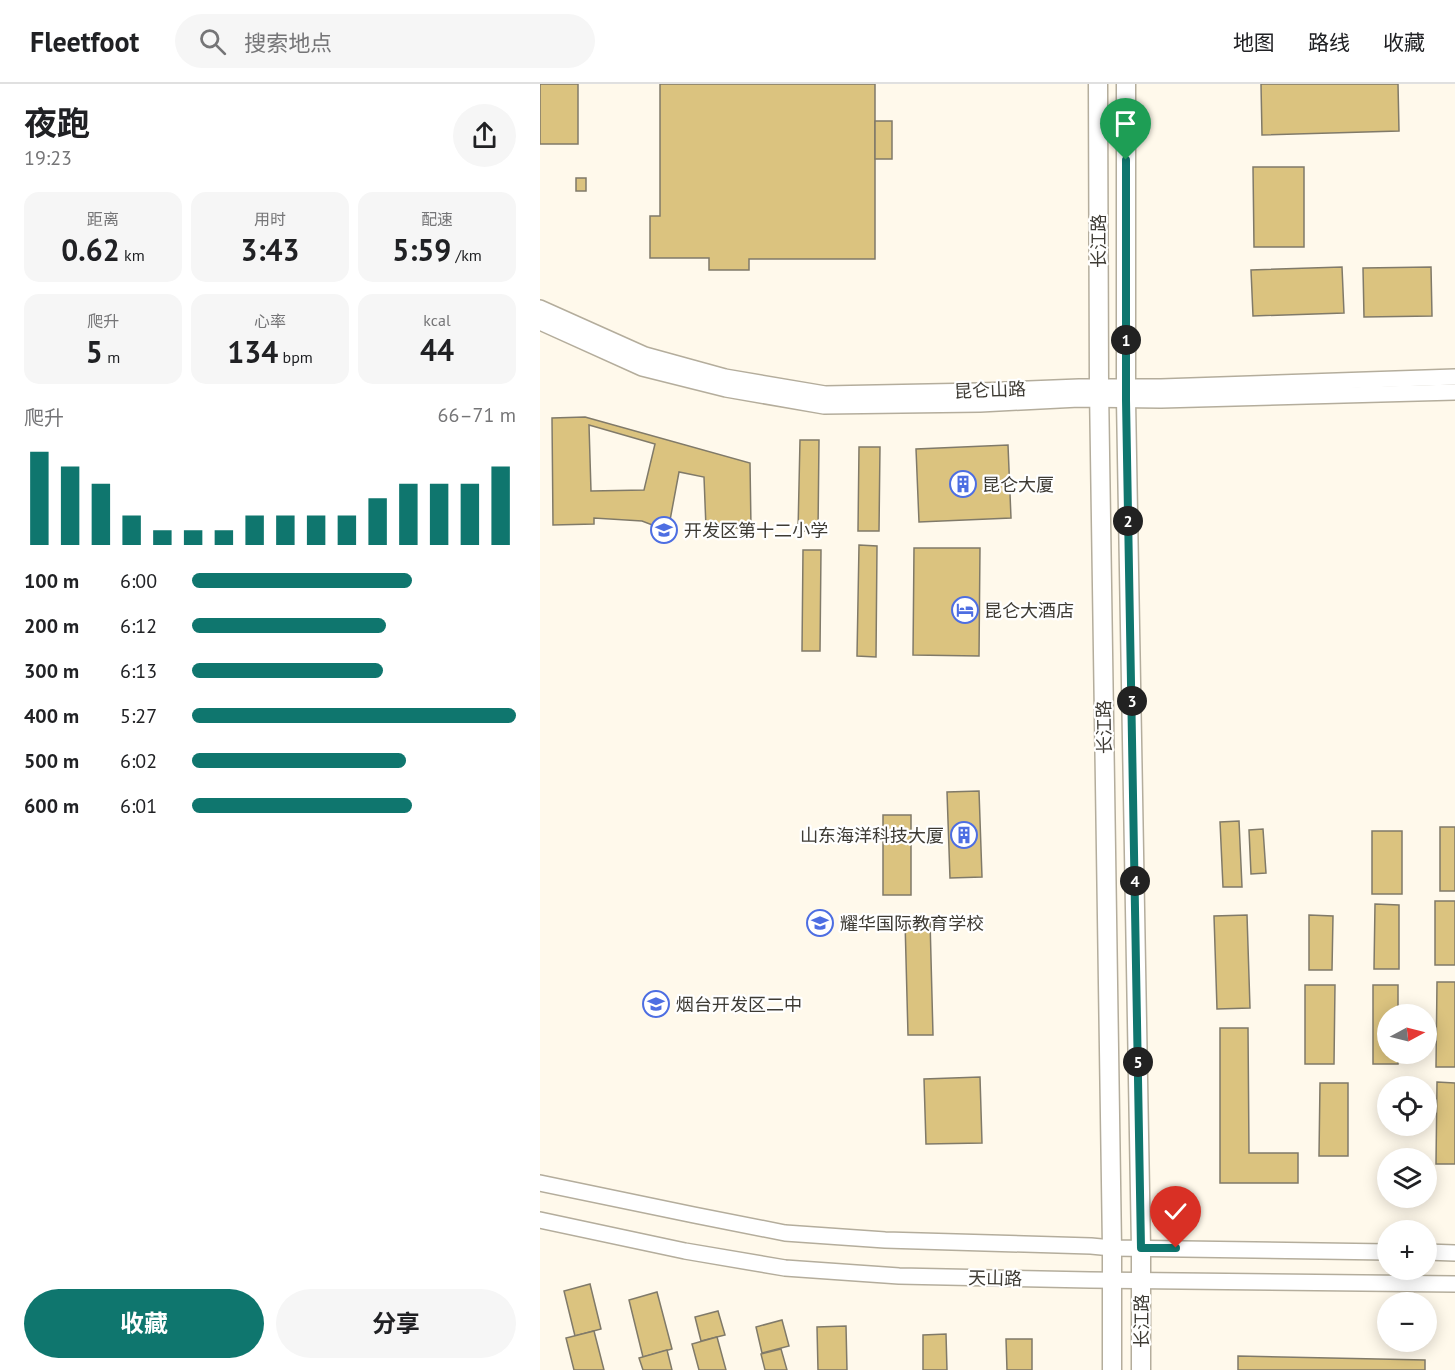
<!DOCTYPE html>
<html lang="zh">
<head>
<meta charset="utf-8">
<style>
	:root { --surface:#fff; --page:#f6f6f6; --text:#202124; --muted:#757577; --line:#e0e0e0; --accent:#0f766e }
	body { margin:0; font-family:"PT Sans","Noto Sans SC",sans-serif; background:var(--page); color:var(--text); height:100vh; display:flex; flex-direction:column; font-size:22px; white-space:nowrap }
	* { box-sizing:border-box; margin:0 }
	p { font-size:20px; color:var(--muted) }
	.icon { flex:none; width:33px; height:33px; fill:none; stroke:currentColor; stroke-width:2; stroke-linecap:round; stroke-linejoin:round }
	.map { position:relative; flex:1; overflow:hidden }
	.panel { display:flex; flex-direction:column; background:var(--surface); width:540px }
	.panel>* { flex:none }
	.needle { width:39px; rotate:83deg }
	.buttons { position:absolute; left:837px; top:920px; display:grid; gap:12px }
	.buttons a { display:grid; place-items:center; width:60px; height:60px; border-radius:50%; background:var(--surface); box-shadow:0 3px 15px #0003; font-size:30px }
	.pin { position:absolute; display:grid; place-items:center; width:51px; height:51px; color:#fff; margin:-62px -26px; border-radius:50% 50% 50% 0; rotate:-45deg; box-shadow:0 0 6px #0007 }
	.pin .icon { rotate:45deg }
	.km { position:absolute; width:30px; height:30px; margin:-15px; border-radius:50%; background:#222; color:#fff; font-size:16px; line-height:30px; text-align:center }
	.round { display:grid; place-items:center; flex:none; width:63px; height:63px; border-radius:32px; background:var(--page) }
	.headline { display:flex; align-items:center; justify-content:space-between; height:102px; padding:0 24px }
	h1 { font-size:33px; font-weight:700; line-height:45px }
	.figures { display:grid; grid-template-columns:repeat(3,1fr); gap:9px; height:102px; padding:6px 24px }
	.figures div { display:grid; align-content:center; border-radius:15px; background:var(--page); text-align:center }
	.figures b { font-size:30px; font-weight:700 }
	.figures small { font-size:16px; font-weight:400 }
	.figures p { font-size:16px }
	.chart { height:168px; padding:12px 24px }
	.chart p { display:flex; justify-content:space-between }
	.chart svg { width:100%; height:108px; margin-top:6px; stroke:var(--accent); stroke-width:6 }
	.cta { display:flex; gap:12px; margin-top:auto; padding:12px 24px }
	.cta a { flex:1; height:69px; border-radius:36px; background:var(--accent); color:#fff; font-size:24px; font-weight:700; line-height:69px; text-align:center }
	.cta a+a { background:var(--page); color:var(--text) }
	ul { padding:0 24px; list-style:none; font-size:20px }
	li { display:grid; grid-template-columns:96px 72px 1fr; align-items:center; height:45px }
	li i { height:15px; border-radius:8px; background:var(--accent) }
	header { display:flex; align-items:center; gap:36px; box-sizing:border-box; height:84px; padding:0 30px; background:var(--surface); border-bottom:2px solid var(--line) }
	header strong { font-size:28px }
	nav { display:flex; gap:33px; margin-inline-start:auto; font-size:21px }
	.search { width:420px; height:54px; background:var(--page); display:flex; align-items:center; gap:15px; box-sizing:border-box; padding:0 21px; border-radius:33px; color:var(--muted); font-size:22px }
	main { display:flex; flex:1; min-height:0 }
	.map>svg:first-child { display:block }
</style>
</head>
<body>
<header>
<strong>Fleetfoot</strong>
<div class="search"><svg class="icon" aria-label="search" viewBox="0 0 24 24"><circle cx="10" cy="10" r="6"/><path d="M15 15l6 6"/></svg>搜索地点</div>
<nav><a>地图</a><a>路线</a><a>收藏</a></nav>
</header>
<main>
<section class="panel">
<div class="headline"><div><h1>夜跑</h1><p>19:23</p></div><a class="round"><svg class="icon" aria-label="share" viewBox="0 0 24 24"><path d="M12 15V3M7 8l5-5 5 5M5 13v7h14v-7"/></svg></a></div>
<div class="figures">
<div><p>距离</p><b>0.62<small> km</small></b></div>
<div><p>用时</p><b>3:43</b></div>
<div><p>配速</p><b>5:59<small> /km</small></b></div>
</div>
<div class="figures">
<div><p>爬升</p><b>5<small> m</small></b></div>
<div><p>心率</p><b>134<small> bpm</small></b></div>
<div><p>kcal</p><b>44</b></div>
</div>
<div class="chart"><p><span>爬升</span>66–71 m</p>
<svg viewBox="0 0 160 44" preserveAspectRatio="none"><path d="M5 44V6M15 44V12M25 44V19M35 44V32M45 44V38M55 44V38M65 44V38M75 44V32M85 44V32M95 44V32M105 44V32M115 44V25M125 44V19M135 44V19M145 44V19M155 44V12"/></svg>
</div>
<ul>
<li><b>100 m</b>6:00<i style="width:68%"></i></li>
<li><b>200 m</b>6:12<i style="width:60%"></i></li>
<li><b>300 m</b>6:13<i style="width:59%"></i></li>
<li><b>400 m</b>5:27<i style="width:100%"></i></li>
<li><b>500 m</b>6:02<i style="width:66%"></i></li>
<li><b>600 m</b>6:01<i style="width:68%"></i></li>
</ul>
<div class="cta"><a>收藏</a><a>分享</a></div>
</section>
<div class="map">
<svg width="915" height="1286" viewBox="0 0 915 1286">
	<rect width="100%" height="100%" fill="#fff9eb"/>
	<g fill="#dbc37f" stroke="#807a69" stroke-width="1.5" fill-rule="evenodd">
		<rect x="0" y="0" width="38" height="60"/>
		<polygon points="120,0 335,0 335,175 209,175 209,186 169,186 169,174 110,174 110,132 120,132"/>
		<polygon points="721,0 858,0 859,47 722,51"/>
		<rect x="335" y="37" width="17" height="38"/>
		<polygon points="713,83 764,83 764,163 714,163"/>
		<rect x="36" y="94" width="10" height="13"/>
		<polygon points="802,183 804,229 713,232 711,186"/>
		<polygon points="891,183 892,232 824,233 823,184"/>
		<path d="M45 333 210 379 211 444H166L164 393 139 388 128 447 102 437 54 434V440L13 441 12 334ZM49 341 115 360 104 406 51 407Z"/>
		<polygon points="260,356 279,356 278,447 258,447"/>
		<polygon points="468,361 471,434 379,438 376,365"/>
		<polygon points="319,363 340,363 339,447 318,447"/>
		<polygon points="319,461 337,462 336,573 317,572"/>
		<polygon points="374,464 440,464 439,572 373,571"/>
		<polygon points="263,466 281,466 280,567 262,567"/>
		<polygon points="439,707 442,793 410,794 407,708"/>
		<rect x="343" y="731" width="28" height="80"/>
		<polygon points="699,737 702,803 683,803 680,738"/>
		<rect x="900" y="743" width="15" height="64"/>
		<polygon points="723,745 726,789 711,790 709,746"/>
		<rect x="832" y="747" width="30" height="63"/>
		<rect x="895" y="817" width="20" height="64"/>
		<polygon points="835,820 859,821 859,885 834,885"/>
		<polygon points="707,831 710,924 677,925 674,832"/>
		<polygon points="769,831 793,832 792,886 769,886"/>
		<polygon points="390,836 393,951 368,951 365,837"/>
		<polygon points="897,898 915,898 915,983 896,983"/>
		<polygon points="765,901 795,901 794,980 765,980"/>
		<polygon points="833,901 858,901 858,930 848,930 848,969 858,969 858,980 833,980"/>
		<polygon points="680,944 708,944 709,1069 758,1069 758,1099 680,1099"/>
		<polygon points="440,993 442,1059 386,1060 384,995"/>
		<polygon points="897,998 915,999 915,1080 896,1080"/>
		<polygon points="780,999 808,999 808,1072 779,1072"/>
		<polygon points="50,1200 61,1245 35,1252 24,1207"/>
		<polygon points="117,1208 132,1265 103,1273 89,1216"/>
		<polygon points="178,1227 185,1251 161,1257 155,1233"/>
		<polygon points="242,1236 249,1262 222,1269 216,1243"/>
		<polygon points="306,1242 307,1286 278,1286 277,1243"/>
		<polygon points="54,1247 64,1286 34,1286 26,1254"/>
		<polygon points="406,1250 407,1286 383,1286 383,1251"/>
		<polygon points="177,1253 186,1286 159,1286 152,1260"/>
		<polygon points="466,1255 492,1255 492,1286 467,1286"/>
		<polygon points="241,1265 247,1286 225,1286 221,1270"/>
		<polygon points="127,1266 132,1286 103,1286 99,1274"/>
		<polygon points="698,1272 885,1276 885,1286 698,1286"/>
	</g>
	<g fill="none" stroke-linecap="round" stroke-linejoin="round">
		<defs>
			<g id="secondary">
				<polyline points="0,224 105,271 185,293 285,310 440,307 539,303 621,303 915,293"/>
				<polyline points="0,238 102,284 186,305 284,322 440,320 539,315 621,316 915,308"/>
				<polyline points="0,1099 154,1131 245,1149 345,1156 551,1162 572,1164 848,1168"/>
				<polyline points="0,1136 145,1167 245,1184 359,1192 550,1196 915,1200"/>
				<polyline points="886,1168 915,1169"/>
			</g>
			<g id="primary">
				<polyline points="558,0 559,303 572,1164 572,1286"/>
				<polyline points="586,0 586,316 601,1164 601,1286"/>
			</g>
		</defs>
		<use href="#secondary" stroke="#b4ad9c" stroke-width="18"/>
		<use href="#primary" stroke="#b4ad9c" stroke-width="21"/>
		<use href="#secondary" stroke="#fff" stroke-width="15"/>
		<use href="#primary" stroke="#fff" stroke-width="18"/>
	</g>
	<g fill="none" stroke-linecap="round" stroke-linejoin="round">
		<defs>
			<polyline id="route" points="586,76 586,316 601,1164 636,1164"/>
		</defs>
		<use href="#route" stroke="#fff" stroke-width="12"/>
		<use href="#route" stroke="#0f766e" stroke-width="8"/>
	</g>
	<defs>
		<symbol id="building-ring" viewBox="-11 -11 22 22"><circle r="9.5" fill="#fff" stroke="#4d6ee2" stroke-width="1.5"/><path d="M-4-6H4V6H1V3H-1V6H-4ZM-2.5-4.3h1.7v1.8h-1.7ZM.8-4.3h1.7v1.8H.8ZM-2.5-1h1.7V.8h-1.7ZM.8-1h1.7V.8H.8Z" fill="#4d6ee2"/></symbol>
		<symbol id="school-ring" viewBox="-11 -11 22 22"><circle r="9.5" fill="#fff" stroke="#4d6ee2" stroke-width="1.5"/><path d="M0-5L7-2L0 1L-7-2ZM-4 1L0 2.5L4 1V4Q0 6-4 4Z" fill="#4d6ee2"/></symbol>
		<symbol id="hotel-ring" viewBox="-11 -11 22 22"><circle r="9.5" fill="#fff" stroke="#4d6ee2" stroke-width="1.5"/><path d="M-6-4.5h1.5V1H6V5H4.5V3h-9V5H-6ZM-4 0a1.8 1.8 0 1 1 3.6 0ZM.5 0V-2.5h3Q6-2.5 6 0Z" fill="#4d6ee2"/></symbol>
	</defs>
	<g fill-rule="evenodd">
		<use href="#building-ring" x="408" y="385" width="30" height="30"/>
		<use href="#school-ring" x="109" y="431" width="30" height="30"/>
		<use href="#hotel-ring" x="410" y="511" width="30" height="30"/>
		<use href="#building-ring" x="409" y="736" width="30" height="30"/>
		<use href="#school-ring" x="265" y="824" width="30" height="30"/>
		<use href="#school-ring" x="101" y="905" width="30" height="30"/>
	</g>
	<g text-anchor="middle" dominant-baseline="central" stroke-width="4.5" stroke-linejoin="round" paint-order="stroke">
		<g font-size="18" fill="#3e3b34" stroke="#fff">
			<text transform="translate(558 157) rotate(-90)">长江路</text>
			<text transform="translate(450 306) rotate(-2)">昆仑山路</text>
			<text transform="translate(564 643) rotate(-91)">长江路</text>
			<text transform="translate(455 1194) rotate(1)">天山路</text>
			<text transform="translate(601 1237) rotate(-90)">长江路</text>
		</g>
		<g font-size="18" fill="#3e3b34" stroke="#fff" text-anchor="start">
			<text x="442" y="400">昆仑大厦</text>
			<text x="144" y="446">开发区第十二小学</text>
			<text x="444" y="526">昆仑大酒店</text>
			<text x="404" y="751" text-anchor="end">山东海洋科技大厦</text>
			<text x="300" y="839">耀华国际教育学校</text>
			<text x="136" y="920">烟台开发区二中</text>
		</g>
	</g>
</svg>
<div class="buttons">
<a><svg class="needle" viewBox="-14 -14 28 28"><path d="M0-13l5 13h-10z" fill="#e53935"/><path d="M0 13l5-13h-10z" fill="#757577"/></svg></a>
<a><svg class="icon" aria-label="locate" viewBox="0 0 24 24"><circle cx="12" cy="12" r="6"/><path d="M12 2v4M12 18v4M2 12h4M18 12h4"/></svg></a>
<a><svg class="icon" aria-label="layers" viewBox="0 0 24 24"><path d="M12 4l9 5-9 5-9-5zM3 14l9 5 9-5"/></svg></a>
<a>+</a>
<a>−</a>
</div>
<div class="pin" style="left:586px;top:76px;background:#1e9e55"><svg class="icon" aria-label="arrive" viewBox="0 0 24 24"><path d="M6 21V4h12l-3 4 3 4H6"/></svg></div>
<div class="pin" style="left:636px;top:1164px;background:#d93025"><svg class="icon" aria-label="check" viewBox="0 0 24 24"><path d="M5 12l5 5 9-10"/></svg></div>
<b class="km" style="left:586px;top:256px">1</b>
<b class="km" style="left:588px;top:437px">2</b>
<b class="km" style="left:592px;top:617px">3</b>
<b class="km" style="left:595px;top:797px">4</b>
<b class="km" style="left:598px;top:978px">5</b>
</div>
</main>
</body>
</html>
